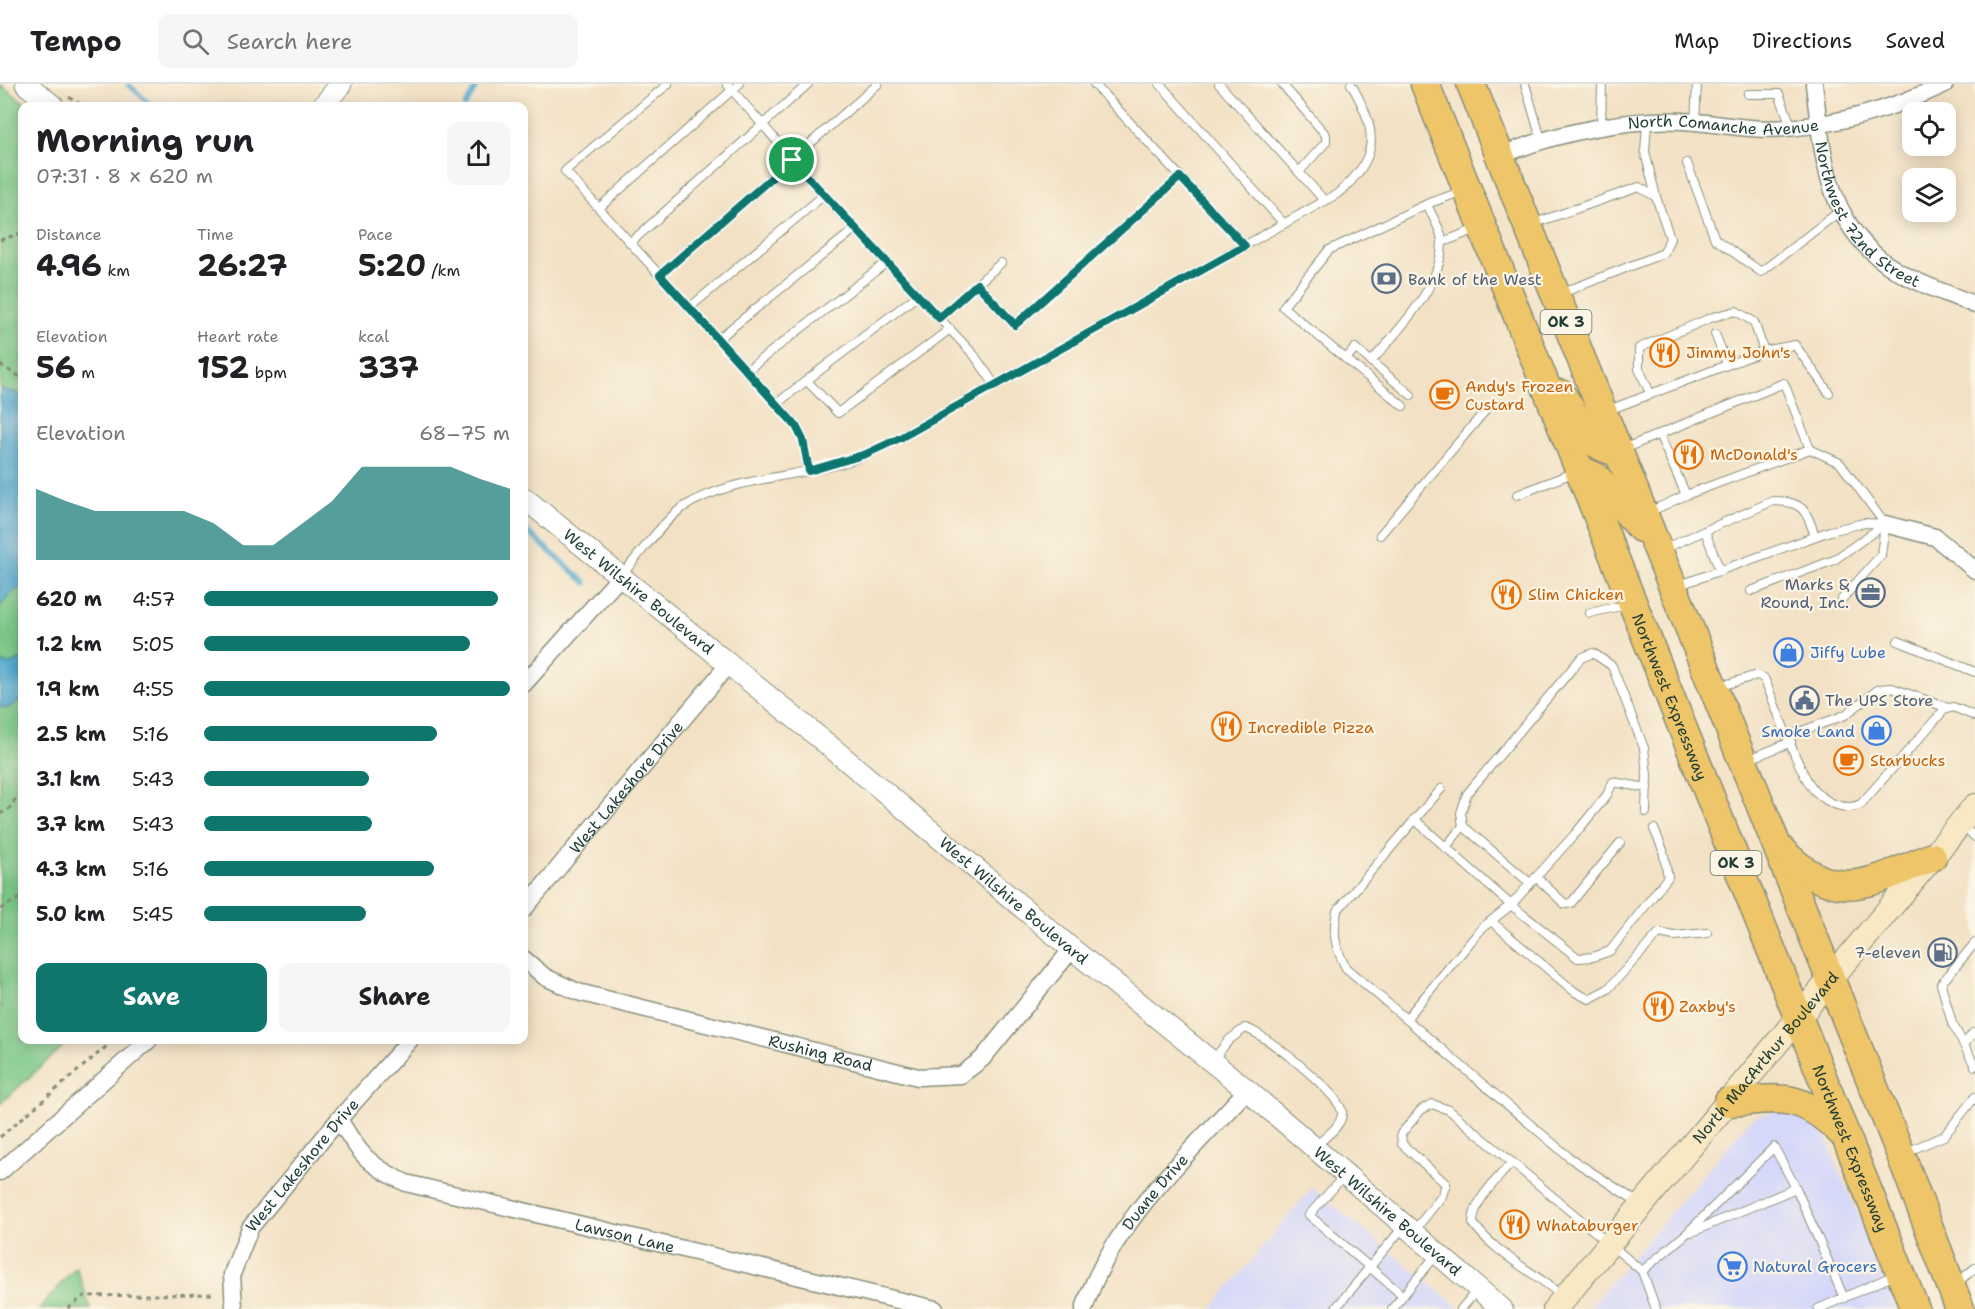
<!DOCTYPE html>
<html lang="en">
<head>
<meta charset="utf-8">
<style>
	:root { --surface:#fff; --page:#f6f6f6; --text:#202124; --muted:#757577; --line:#e0e0e0; --accent:#0f766e }
	body { margin:0; font-family:"Shantell Sans",sans-serif; background:var(--page); color:var(--text); height:100vh; display:flex; flex-direction:column; font-size:22px; white-space:nowrap }
	* { box-sizing:border-box; margin:0 }
	p { font-size:20px; color:var(--muted) }
	.icon { flex:none; width:33px; height:33px; fill:none; stroke:currentColor; stroke-width:2; stroke-linecap:round; stroke-linejoin:round }
	.map { position:relative; flex:1; overflow:hidden }
	.side { position:absolute; left:18px; top:18px; width:510px; height:942px; display:flex; flex-direction:column; background:var(--surface); border-radius:12px; box-shadow:0 3px 15px #0003 }
	.side>* { flex:none }
	.controls { position:absolute; left:1902px; top:18px; display:grid; gap:12px }
	.controls a { display:grid; place-items:center; width:54px; height:54px; border-radius:12px; background:var(--surface); box-shadow:0 3px 15px #0003; font-size:30px }
	.pin { position:absolute; display:grid; place-items:center; width:51px; height:51px; color:#fff; margin:-26px; border:3px solid #fff; border-radius:50%; box-shadow:0 2px 6px #0007 }
	.round { display:grid; place-items:center; flex:none; width:63px; height:63px; border-radius:12px; background:var(--page) }
	.head { display:flex; align-items:center; justify-content:space-between; height:102px; padding:0 18px }
	h1 { font-size:33px; font-weight:700; line-height:45px }
	.metrics { display:grid; grid-template-columns:repeat(3,1fr); gap:9px; height:102px; padding:6px 18px }
	.metrics div { display:grid; align-content:center }
	.metrics b { font-size:30px; font-weight:700 }
	.metrics small { font-size:16px; font-weight:400 }
	.metrics p { font-size:16px }
	.chart { height:168px; padding:12px 18px }
	.chart p { display:flex; justify-content:space-between }
	.chart svg { width:100%; height:108px; margin-top:6px; fill:var(--accent); opacity:.7 }
	.button { display:flex; gap:12px; margin-top:auto; padding:12px 18px }
	.button a { flex:1; height:69px; border-radius:12px; background:var(--accent); color:#fff; font-size:24px; font-weight:700; line-height:69px; text-align:center }
	.button a+a { background:var(--page); color:var(--text) }
	ul { padding:0 18px; list-style:none; font-size:20px }
	li { display:grid; grid-template-columns:96px 72px 1fr; align-items:center; height:45px }
	li i { height:15px; border-radius:8px; background:var(--accent) }
	header { display:flex; align-items:center; gap:36px; box-sizing:border-box; height:84px; padding:0 30px; background:var(--surface); border-bottom:2px solid var(--line) }
	header strong { font-size:28px }
	nav { display:flex; gap:33px; margin-inline-start:auto; font-size:21px }
	.search { width:420px; height:54px; background:var(--page); display:flex; align-items:center; gap:15px; box-sizing:border-box; padding:0 21px; border-radius:12px; color:var(--muted); font-size:22px }
	.map>svg:first-child { display:block }
</style>
</head>
<body>
<header>
<strong>Tempo</strong>
<div class="search"><svg class="icon" aria-label="search" viewBox="0 0 24 24"><circle cx="10" cy="10" r="6"/><path d="M15 15l6 6"/></svg>Search here</div>
<nav><a>Map</a><a>Directions</a><a>Saved</a></nav>
</header>
<div class="map">
<svg width="1975" height="1225" viewBox="0 0 1975 1225">
	<rect width="100%" height="100%" fill="#fcf5e5"/>
	<filter id="ink" filterUnits="userSpaceOnUse"><feTurbulence type="fractalNoise" baseFrequency=".0167" numOctaves="2"/><feDisplacementMap in="SourceGraphic" scale="12" xChannelSelector="R" yChannelSelector="G"/><feConvolveMatrix kernelMatrix="1 2 1 2 8 2 1 2 1" color-interpolation-filters="sRGB"/></filter>
	<filter id="wash" filterUnits="userSpaceOnUse"><feTurbulence type="fractalNoise" baseFrequency=".008" numOctaves="4" result="noise"/><feDisplacementMap in="SourceGraphic" scale="24" xChannelSelector="R" yChannelSelector="G"/><feGaussianBlur stdDeviation="1.35" result="paint"/><feColorMatrix in="noise" values="0 0 0 0 0 0 0 0 0 0 0 0 0 0 0 0 0 1.4 0 .05"/><feComposite in="paint" operator="in"/></filter>
	<g filter="url(#wash)">
		<rect width="100%" height="100%" fill="#f2e1c4"/>
		<g fill="#d5d8f9">
			<polygon points="1786,1024 1824,1049 1897,1225 1588,1225 1752,1034"/>
			<polygon points="1312,1104 1461,1225 1211,1225"/>
		</g>
		<g fill="#7ac887" stroke="#4c825e" stroke-width="1.5">
			<polygon points="0,0 29,22 22,22 22,956 70,956 0,1020"/>
			<polygon points="76,1183 91,1225 39,1225"/>
		</g>
		<g fill="#53a9d0" stroke="#397382" stroke-width="1.5">
			<polygon points="0,305 17,309 22,317 22,502 8,512 0,523"/>
			<polygon points="22,575 22,615 8,624 0,623 0,579 11,580"/>
		</g>
		<g fill="none" stroke-linecap="round" stroke-linejoin="round">
			<g stroke="#53a9d0" stroke-width="5">
				<polyline points="128,0 152,22"/>
				<polyline points="465,22 478,0"/>
				<polyline points="524,445 586,499"/>
			</g>
		</g>
	</g>
	<g filter="url(#ink)">
		<g fill="none" stroke-linecap="round" stroke-linejoin="round">
			<defs>
				<g id="service">
					<polyline points="668,0 565,87 796,341 803,355 809,387"/>
					<polyline points="727,0 824,111 974,271 995,301"/>
					<polyline points="1094,0 1245,162"/>
					<polyline points="1160,0 1284,140"/>
					<polyline points="1219,0 1325,117"/>
					<polyline points="1282,0 1326,51 1326,58 1299,88"/>
					<polyline points="1525,0 1541,55"/>
					<polyline points="1748,10 1779,10 1792,44"/>
					<polyline points="1695,38 1697,0"/>
					<polyline points="1647,39 1645,68 1656,113"/>
					<polyline points="1601,44 1602,0"/>
					<polyline points="1687,79 1715,155 1761,188 1840,127"/>
					<polyline points="599,124 739,0"/>
					<polyline points="1532,140 1639,103 1656,113 1670,154 1664,169 1559,210"/>
					<polyline points="1443,158 1479,144"/>
					<polyline points="630,159 808,0"/>
					<polyline points="660,191 878,0"/>
					<polyline points="977,200 1015,241 1180,93"/>
					<polyline points="689,224 824,111"/>
					<polyline points="939,234 1001,179"/>
					<polyline points="1715,250 1727,280"/>
					<polyline points="718,255 855,145"/>
					<polyline points="1346,275 1355,264 1411,311"/>
					<path d="M1371 278C1398 246 1441 204 1442 159 1443 148 1431 131 1427 120"/>
					<polyline points="746,287 887,178"/>
					<polyline points="807,297 838,329 950,245"/>
					<polyline points="1650,309 1639,285 1639,264 1713,233 1736,227 1754,238 1764,267"/>
					<polyline points="776,320 918,211"/>
					<polyline points="1403,322 1283,223 1329,166 1427,120 1463,107"/>
					<polyline points="1606,327 1764,267 1795,261 1829,309"/>
					<polyline points="1659,350 1686,411"/>
					<polyline points="1623,365 1784,299 1810,365 1840,379 1885,440 1881,471 1842,515"/>
					<polyline points="1517,411 1575,388"/>
					<polyline points="1649,428 1686,411 1810,365"/>
					<polyline points="1705,447 1720,487"/>
					<polyline points="1380,451 1485,327"/>
					<path d="M1663 465 1773 417C1803 417 1806 426 1815 452"/>
					<path d="M620 493C636 475 663 437 682 424 725 396 782 394 832 382 856 376 878 365 900 354L1337 110C1381 74 1378 47 1351 0"/>
					<polyline points="1677,502 1830,447 1864,439 1885,440"/>
					<polyline points="1751,507 1834,476 1885,440"/>
					<polyline points="1590,529 1629,520"/>
					<polyline points="1898,557 1975,588"/>
					<path d="M1718 603 1757 591 1764 594C1775 619 1799 691 1815 707 1827 719 1846 728 1861 720L1944 626 1953 623 1975 632"/>
					<polyline points="1789,652 1845,631 1879,605 1892,604 1948,624"/>
					<polyline points="1747,676 1791,658"/>
					<path d="M1441 705 1337 827C1332 850 1335 863 1346 884L1570 1074 1639 1119"/>
					<polyline points="1414,735 1511,821 1578,874 1593,873 1610,867 1668,793 1663,766 1654,745"/>
					<polyline points="1962,742 1975,753"/>
					<polyline points="1445,764 1463,742"/>
					<polyline points="1536,793 1565,820 1571,819 1620,759"/>
					<polyline points="1530,799 1463,742 1461,729 1467,710 1581,574 1593,569 1612,582 1644,664 1647,691 1646,728"/>
					<polyline points="1491,837 1575,908 1589,915 1608,905 1659,849 1674,852 1707,849"/>
					<polyline points="1975,859 1941,900 1952,939 1975,982"/>
					<polyline points="1406,935 1482,844 1511,821 1575,750 1607,711 1613,698 1647,704"/>
					<polyline points="1964,961 1973,949"/>
					<path d="M1213 976 1229 956 1245 944C1263 948 1340 1010 1342 1028 1343 1042 1324 1054 1314 1063"/>
					<polyline points="1904,1069 1944,1052 1975,1013"/>
					<path d="M1512 1078C1498 1095 1473 1116 1473 1139 1496 1171 1534 1187 1563 1213"/>
					<polyline points="1345,1091 1309,1131 1402,1211"/>
					<polyline points="1414,1147 1442,1112 1446,1100 1402,1060 1401,1050 1421,1026 1432,1020 1449,1026 1642,1187"/>
					<polyline points="1692,1148 1796,1104"/>
					<polyline points="1954,1201 1975,1184"/>
					<polyline points="1335,1225 1404,1142"/>
					<polyline points="1392,1225 1437,1170"/>
					<polyline points="1461,1225 1478,1205"/>
					<polyline points="1656,1225 1642,1187 1686,1150 1774,1063 1796,1104 1844,1214"/>
					<polyline points="1818,1225 1897,1190"/>
				</g>
				<g id="minor">
					<path id="s1" d="M1814 0C1823 75 1827 146 1899 188 1923 202 1950 210 1975 221"/>
					<path id="s2" d="M1500 72C1554 49 1638 31 1696 38 1727 41 1756 47 1787 44 1842 40 1895 24 1945 0"/>
					<polyline points="1885,440 1935,453 1975,486"/>
					<polyline points="524,600 620,493"/>
					<path id="s3" d="M524 825 728 581"/>
					<path id="s4" d="M524 875 545 893 578 908 918 993 961 991 982 975 1072 865"/>
					<path id="s5" d="M339 1035C360 1071 368 1081 406 1099L935 1225"/>
					<polyline points="0,1088 149,956"/>
					<path id="s6" d="M234 1225 232 1190 250 1144 339 1035 410 956"/>
					<path id="s7" d="M1084 1225C1111 1139 1187 1072 1247 1006"/>
				</g>
				<g id="tertiary">
					<polyline points="26,0 53,22"/>
					<polyline points="323,22 341,0"/>
					<path id="s8" d="M524 414 832 664 1072 865 1247 1006 1502 1225"/>
				</g>
				<g id="secondary">
					<path id="s9" d="M1555 1225 1975 722"/>
				</g>
				<g id="trunk">
					<path id="s10" d="M1425 0 1915 1225"/>
					<polyline points="1471,0 1901,1071 1960,1225"/>
					<path d="M1561 310C1577 333 1589 366 1618 367"/>
					<polyline points="1579,386 1596,393 1641,444"/>
					<path d="M1780 765C1836 822 1867 800 1932 773"/>
					<path d="M1728 1018C1782 1015 1799 1007 1841 1048"/>
				</g>
			</defs>
			<use href="#service" stroke="#888f7c" stroke-width="10"/>
			<use href="#minor" stroke="#888f7c" stroke-width="19"/>
			<use href="#tertiary" stroke="#888f7c" stroke-width="23"/>
			<use href="#secondary" stroke="#888f7c" stroke-width="26"/>
			<use href="#trunk" stroke="#888f7c" stroke-width="31"/>
			<g stroke="#888f7c" stroke-width="3" stroke-dasharray="4.5 4.5" stroke-linecap="butt">
				<polyline points="69,13 83,22"/>
				<polyline points="0,156 22,149"/>
				<polyline points="0,281 22,294"/>
				<polyline points="524,373 524,386"/>
				<polyline points="0,730 9,725 22,706"/>
				<polyline points="0,825 22,813"/>
				<polyline points="0,1053 114,956"/>
				<polyline points="68,1225 84,1212 216,1210"/>
			</g>
			<use href="#service" stroke="#fff" stroke-width="8"/>
			<use href="#minor" stroke="#fff" stroke-width="16"/>
			<use href="#tertiary" stroke="#fff" stroke-width="21"/>
			<use href="#secondary" stroke="#f8e8c3" stroke-width="24"/>
			<use href="#trunk" stroke="#eec569" stroke-width="28"/>
		</g>
	</g>
	<g fill="none" stroke-linecap="round" stroke-linejoin="round" filter="url(#ink)">
		<defs>
			<polygon id="route" points="792,76 939,234 977,200 1015,241 1180,93 1245,162 900,354 866,370 809,387 803,356 796,342 660,191"/>
		</defs>
		<use href="#route" stroke="#fff" stroke-width="12"/>
		<use href="#route" stroke="#0f766e" stroke-width="8"/>
	</g>
	<defs>
		<symbol id="bank-ring" viewBox="-11 -11 22 22"><circle r="9.5" fill="#fcf5e5" stroke="#5c6f8a" stroke-width="1.5"/><path d="M-6-4H6V4H-6ZM0-2.3a2.3 2.3 0 1 0 0 4.6a2.3 2.3 0 1 0 0-4.6Z" fill="#5c6f8a"/></symbol>
		<symbol id="restaurant-ring" viewBox="-11 -11 22 22"><circle r="9.5" fill="#fcf5e5" stroke="#e8710a" stroke-width="1.5"/><path d="M-5-6h1v4h1v-4h1v4h1v-4h1v5L-1.5 .5V6h-2V.5L-5-1ZM5-6V6H3V1.5H1.5Q1.5-4 5-6Z" fill="#e8710a"/></symbol>
		<symbol id="cafe-ring" viewBox="-11 -11 22 22"><circle r="9.5" fill="#fcf5e5" stroke="#e8710a" stroke-width="1.5"/><path d="M-5.5-4.5H6V0H3Q3 3.5 0 3.5H-2.5Q-5.5 3.5-5.5 0ZM3-3.2v2h1.7v-2ZM-6 4.5H4V6H-6Z" fill="#e8710a"/></symbol>
		<symbol id="office-ring" viewBox="-11 -11 22 22"><circle r="9.5" fill="#fcf5e5" stroke="#5c6f8a" stroke-width="1.5"/><path d="M-6-3h4V-5.5h4V-3h4V5H-6ZM-1-4.5V-3h2v-1.5ZM-6 0V1H6V0Z" fill="#5c6f8a"/></symbol>
		<symbol id="shop-ring" viewBox="-11 -11 22 22"><circle r="9.5" fill="#fcf5e5" stroke="#3f7fe0" stroke-width="1.5"/><path d="M-5-2.5h2.3a2.7 3.5 0 0 1 5.4 0H5L5.5 6h-11ZM-1.5-2.5h3a1.5 2.3 0 0 0-3 0Z" fill="#3f7fe0"/></symbol>
		<symbol id="civic-ring" viewBox="-11 -11 22 22"><circle r="9.5" fill="#fcf5e5" stroke="#5c6f8a" stroke-width="1.5"/><path d="M-.6-6.5H3V-4.5H.6V-3L4-1V1h2V6H-6V1h2V-1L-.6-3ZM-1.2 2.5V6h2.4V2.5Z" fill="#5c6f8a"/></symbol>
		<symbol id="fuel-ring" viewBox="-11 -11 22 22"><circle r="9.5" fill="#fcf5e5" stroke="#5c6f8a" stroke-width="1.5"/><path d="M-5.5-6h7V0h2V4h1.3V-2.5L3-4.5l.8-.8L6-3V5H2.5V1h-1V6h-7ZM-4.2-4.7v3.2H.2V-4.7Z" fill="#5c6f8a"/></symbol>
		<symbol id="supermarket-ring" viewBox="-11 -11 22 22"><circle r="9.5" fill="#fcf5e5" stroke="#3f7fe0" stroke-width="1.5"/><path d="M-6-5.5h2.5l.6 2H6L4.5 2H-2.5L-4.4-4H-6ZM-1.5 3.2a1.3 1.3 0 1 0 .1 0ZM3 3.2a1.3 1.3 0 1 0 .1 0Z" fill="#3f7fe0"/></symbol>
	</defs>
	<g fill-rule="evenodd">
		<use href="#bank-ring" x="1370" y="178" width="33" height="33"/>
		<use href="#restaurant-ring" x="1648" y="252" width="33" height="33"/>
		<use href="#cafe-ring" x="1428" y="294" width="33" height="33"/>
		<use href="#restaurant-ring" x="1672" y="354" width="33" height="33"/>
		<use href="#office-ring" x="1854" y="492" width="33" height="33"/>
		<use href="#restaurant-ring" x="1490" y="494" width="33" height="33"/>
		<use href="#shop-ring" x="1772" y="552" width="33" height="33"/>
		<use href="#civic-ring" x="1788" y="600" width="33" height="33"/>
		<use href="#restaurant-ring" x="1210" y="626" width="33" height="33"/>
		<use href="#shop-ring" x="1860" y="630" width="33" height="33"/>
		<use href="#cafe-ring" x="1832" y="660" width="33" height="33"/>
		<use href="#fuel-ring" x="1926" y="852" width="33" height="33"/>
		<use href="#restaurant-ring" x="1642" y="906" width="33" height="33"/>
		<use href="#restaurant-ring" x="1498" y="1124" width="33" height="33"/>
		<use href="#supermarket-ring" x="1716" y="1166" width="33" height="33"/>
	</g>
	<g text-anchor="middle" dominant-baseline="central" stroke-width="4.5" stroke-linejoin="round" paint-order="stroke">
		<g fill="#fcf5e5" stroke="#617469" stroke-width="1.5">
			<rect x="1540.5" y="226" width="51" height="24" rx="4.5"/>
			<rect x="1710.5" y="767" width="51" height="24" rx="4.5"/>
		</g>
		<g font-size="15" font-weight="bold" fill="#1f3d34">
			<text x="1566" y="238">OK 3</text>
			<text x="1736" y="779">OK 3</text>
		</g>
		<g font-size="16" fill="#1f3d34" stroke="#fcf5e5">
			<text stroke="none"><textPath href="#s2" startOffset="228">North Comanche Avenue</textPath></text>
			<text stroke="none"><textPath href="#s1" startOffset="148">Northwest 72nd Street</textPath></text>
			<text stroke="none"><textPath href="#s8" startOffset="148">West Wilshire Boulevard</textPath></text>
			<text stroke="none"><textPath href="#s10" startOffset="660">Northwest Expressway</textPath></text>
			<text stroke="none"><textPath href="#s3" startOffset="159">West Lakeshore Drive</textPath></text>
			<text stroke="none"><textPath href="#s8" startOffset="634">West Wilshire Boulevard</textPath></text>
			<text stroke="none"><textPath href="#s4" startOffset="314">Rushing Road</textPath></text>
			<text stroke="none"><textPath href="#s9" startOffset="328">North MacArthur Boulevard</textPath></text>
			<text stroke="none"><textPath href="#s10" startOffset="1146">Northwest Expressway</textPath></text>
			<text stroke="none"><textPath href="#s6" startOffset="166">West Lakeshore Drive</textPath></text>
			<text stroke="none"><textPath href="#s7" startOffset="138">Duane Drive</textPath></text>
			<text stroke="none"><textPath href="#s8" startOffset="1120">West Wilshire Boulevard</textPath></text>
			<text stroke="none"><textPath href="#s5" startOffset="320">Lawson Lane</textPath></text>
		</g>
		<g font-size="16" fill="#4e5e75" stroke="#fcf5e5" text-anchor="start">
			<text x="1408" y="195">Bank of the West</text>
			<text x="1849" y="500" text-anchor="end">Marks &amp;<tspan x="1849" dy="18">Round, Inc.</tspan></text>
			<text x="1825" y="616">The UPS Store</text>
			<text x="1921" y="868" text-anchor="end">7-eleven</text>
		</g>
		<g font-size="16" fill="#c56008" stroke="#fcf5e5" text-anchor="start">
			<text x="1686" y="268">Jimmy John's</text>
			<text x="1465" y="302">Andy's Frozen<tspan x="1465" dy="18">Custard</tspan></text>
			<text x="1710" y="370">McDonald's</text>
			<text x="1528" y="510">Slim Chicken</text>
			<text x="1248" y="643">Incredible Pizza</text>
			<text x="1870" y="676">Starbucks</text>
			<text x="1679" y="922">Zaxby's</text>
			<text x="1536" y="1141">Whataburger</text>
		</g>
		<g font-size="16" fill="#366cbe" stroke="#fcf5e5" text-anchor="start">
			<text x="1810" y="568">Jiffy Lube</text>
			<text x="1855" y="647" text-anchor="end">Smoke Land</text>
			<text x="1753" y="1182">Natural Grocers</text>
		</g>
	</g>
</svg>
<div class="controls">
<a><svg class="icon" aria-label="locate" viewBox="0 0 24 24"><circle cx="12" cy="12" r="6"/><path d="M12 2v4M12 18v4M2 12h4M18 12h4"/></svg></a>
<a><svg class="icon" aria-label="layers" viewBox="0 0 24 24"><path d="M12 4l9 5-9 5-9-5zM3 14l9 5 9-5"/></svg></a>
</div>
<div class="pin" style="left:792px;top:76px;background:#1e9e55"><svg class="icon" aria-label="arrive" viewBox="0 0 24 24"><path d="M6 21V4h12l-3 4 3 4H6"/></svg></div>
<section class="side">
<div class="head"><div><h1>Morning run</h1><p>07:31 · 8 × 620 m</p></div><a class="round"><svg class="icon" aria-label="share" viewBox="0 0 24 24"><path d="M12 15V3M7 8l5-5 5 5M5 13v7h14v-7"/></svg></a></div>
<div class="metrics">
<div><p>Distance</p><b>4.96<small> km</small></b></div>
<div><p>Time</p><b>26:27</b></div>
<div><p>Pace</p><b>5:20<small> /km</small></b></div>
</div>
<div class="metrics">
<div><p>Elevation</p><b>56<small> m</small></b></div>
<div><p>Heart rate</p><b>152<small> bpm</small></b></div>
<div><p>kcal</p><b>337</b></div>
</div>
<div class="chart"><p><span>Elevation</span>68–75 m</p>
<svg viewBox="0 0 160 44" preserveAspectRatio="none"><path d="M0 44V15L10 20L20 24L30 24L40 24L50 24L60 29L70 38L80 38L90 29L100 20L110 6L120 6L130 6L140 6L150 11L160 15V44z"/></svg>
</div>
<ul>
<li><b>620 m</b>4:57<i style="width:96%"></i></li>
<li><b>1.2 km</b>5:05<i style="width:87%"></i></li>
<li><b>1.9 km</b>4:55<i style="width:100%"></i></li>
<li><b>2.5 km</b>5:16<i style="width:76%"></i></li>
<li><b>3.1 km</b>5:43<i style="width:54%"></i></li>
<li><b>3.7 km</b>5:43<i style="width:55%"></i></li>
<li><b>4.3 km</b>5:16<i style="width:75%"></i></li>
<li><b>5.0 km</b>5:45<i style="width:53%"></i></li>
</ul>
<div class="button"><a>Save</a><a>Share</a></div>
</section>
</div>
</body>
</html>
